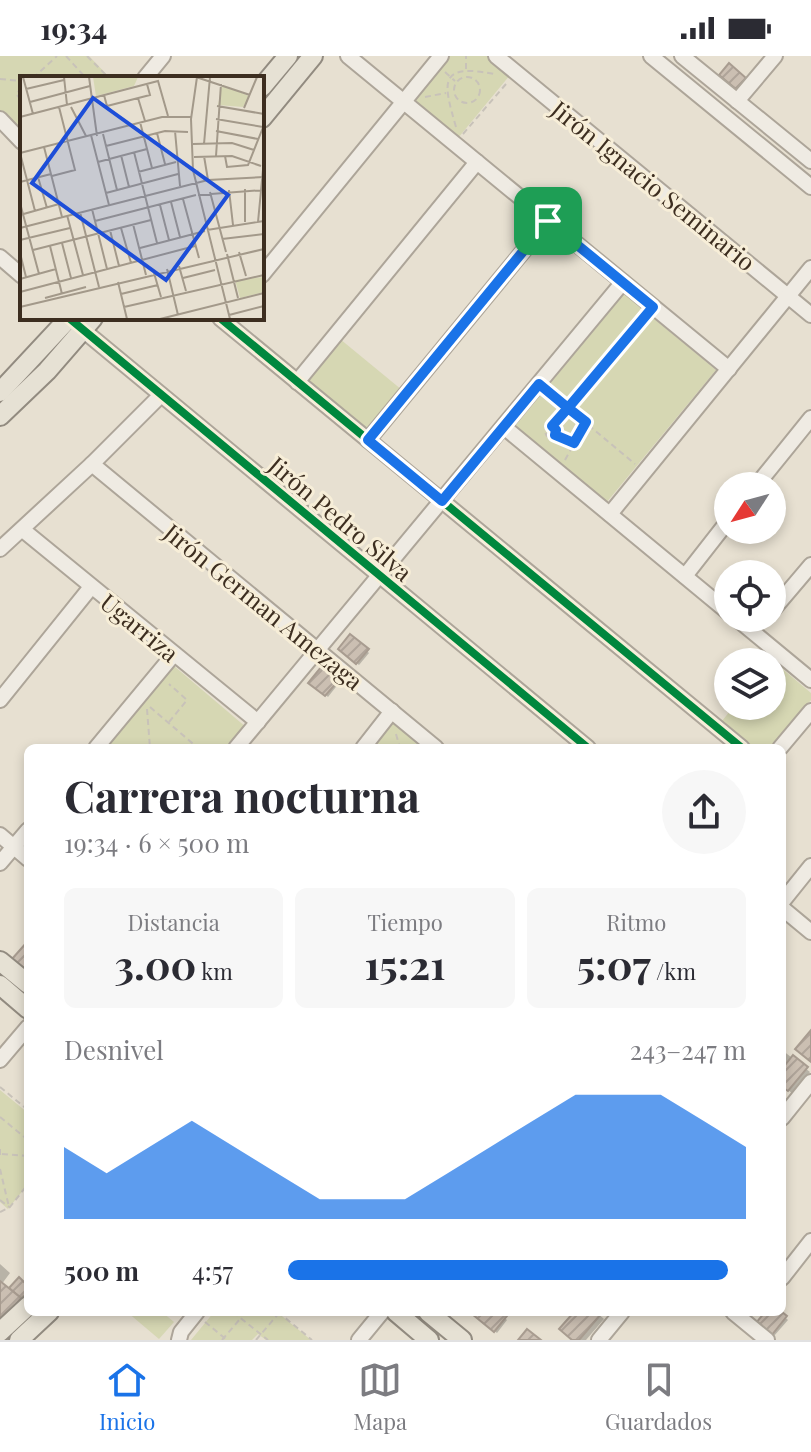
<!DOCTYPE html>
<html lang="es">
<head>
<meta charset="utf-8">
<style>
	:root { --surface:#fff; --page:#f7f7f7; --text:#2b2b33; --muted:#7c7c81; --line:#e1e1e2; --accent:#1a73e8 }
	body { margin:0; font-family:"Playfair Display",serif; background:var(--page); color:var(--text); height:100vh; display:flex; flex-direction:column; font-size:30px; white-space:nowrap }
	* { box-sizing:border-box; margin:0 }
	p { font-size:26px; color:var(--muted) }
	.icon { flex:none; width:44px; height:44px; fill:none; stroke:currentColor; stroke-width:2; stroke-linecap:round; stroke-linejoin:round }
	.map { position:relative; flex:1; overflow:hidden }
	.side { position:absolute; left:24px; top:688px; width:762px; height:572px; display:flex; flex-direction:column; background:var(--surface); border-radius:12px; box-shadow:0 4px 12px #0003 }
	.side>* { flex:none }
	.needle { width:52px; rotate:234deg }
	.controls { position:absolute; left:714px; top:416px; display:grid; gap:16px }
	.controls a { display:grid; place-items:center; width:72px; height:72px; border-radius:50%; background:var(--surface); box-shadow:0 4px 12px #0003; font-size:40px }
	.pin { position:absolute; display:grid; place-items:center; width:68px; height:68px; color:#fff; margin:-34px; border-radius:16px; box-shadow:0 4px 12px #0006 }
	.round { display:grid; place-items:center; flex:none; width:84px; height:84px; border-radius:42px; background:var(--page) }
	.summary { display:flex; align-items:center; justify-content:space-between; height:136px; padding:0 40px }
	h1 { font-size:44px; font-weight:700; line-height:60px }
	.metrics { display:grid; grid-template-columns:repeat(3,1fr); gap:12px; height:136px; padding:8px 40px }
	.metrics div { display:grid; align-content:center; border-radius:12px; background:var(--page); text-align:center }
	.metrics b { font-size:40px; font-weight:700 }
	.metrics small { font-size:22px; font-weight:400 }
	.metrics p { font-size:22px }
	.chart { height:224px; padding:16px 40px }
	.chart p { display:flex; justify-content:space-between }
	.chart svg { width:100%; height:144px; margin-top:8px; fill:var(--accent); opacity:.7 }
	ul { padding:0 40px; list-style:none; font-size:26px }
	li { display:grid; grid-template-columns:128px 96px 1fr; align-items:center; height:60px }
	li i { height:20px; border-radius:10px; background:var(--accent) }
	.status { display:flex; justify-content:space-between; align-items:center; height:56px; padding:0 40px; background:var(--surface); direction:ltr }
	.status svg { height:22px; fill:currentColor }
	.dock { display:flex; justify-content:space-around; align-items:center; height:112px; border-top:2px solid var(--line); background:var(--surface); font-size:22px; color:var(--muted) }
	.dock a { display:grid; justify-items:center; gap:4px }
	.dock .current { color:var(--accent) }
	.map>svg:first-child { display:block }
</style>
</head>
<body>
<div class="status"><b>19:34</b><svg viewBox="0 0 49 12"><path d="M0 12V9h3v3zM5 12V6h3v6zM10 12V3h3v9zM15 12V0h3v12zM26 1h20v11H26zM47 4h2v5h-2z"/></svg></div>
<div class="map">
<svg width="811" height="1284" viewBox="0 0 811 1284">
	<defs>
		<pattern id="building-hatch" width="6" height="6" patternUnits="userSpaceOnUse" patternTransform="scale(2)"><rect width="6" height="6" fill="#cbbfb2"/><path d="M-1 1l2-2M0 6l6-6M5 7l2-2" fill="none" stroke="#afa499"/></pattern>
	</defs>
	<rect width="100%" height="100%" fill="#e7e0d1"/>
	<g fill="#d6d7b3">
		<polygon points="0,0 89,0 110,22 22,22 22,80 0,57"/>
		<polygon points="448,0 487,0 510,19 458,82 412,44"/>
		<polygon points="624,238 716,314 606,447 514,371"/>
		<polygon points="340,283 402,334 366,377 305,325"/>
		<polygon points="772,604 811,637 811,644 771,692 755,692 722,665 734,650 772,650"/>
		<polygon points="174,610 247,672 230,692 105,692"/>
		<polygon points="394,666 426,692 373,692"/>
		<polygon points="0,1034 28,1057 28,1128 8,1153 0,1146"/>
		<polygon points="127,1256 162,1256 174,1266 159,1283"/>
		<polygon points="214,1256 277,1256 311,1284 266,1284 258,1278 252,1284 191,1284"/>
	</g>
	<g fill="#0003">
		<polygon points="351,581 369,597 359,609 340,593"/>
		<polygon points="322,613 339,627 328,641 311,626"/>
		<polygon points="782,994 810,1016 793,1038 782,1029 784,1013 782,1011"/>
		<polygon points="0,1208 10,1217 1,1229 16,1241 28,1233 28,1240 0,1265"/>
		<polygon points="472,1256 498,1256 507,1264 497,1277"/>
		<polygon points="576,1256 596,1256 604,1263 586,1284 574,1284 562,1273"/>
		<polygon points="768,1256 779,1256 788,1264 774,1280 759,1267"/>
	</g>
	<g fill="url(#building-hatch)" stroke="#a89c90" stroke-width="2">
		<polygon points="729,7 746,22 736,33 719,19"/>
		<polygon points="350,578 369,593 356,608 338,593"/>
		<polygon points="322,610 339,624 325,640 308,627"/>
		<polygon points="28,885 28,911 25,914 12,903"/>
		<polygon points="811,974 811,1006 795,993"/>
		<polygon points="793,999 808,1011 788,1035 782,1031 782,1013"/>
		<polygon points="19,1221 28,1230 28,1236 21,1242 9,1232"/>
		<polygon points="0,1225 21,1242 5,1261 0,1262"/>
		<polygon points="473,1256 501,1256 507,1260 494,1276 472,1258"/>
		<polygon points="574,1256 601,1258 579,1284 572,1284 559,1273"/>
		<polygon points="765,1256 782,1256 787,1260 771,1280 756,1267"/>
		<polygon points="527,1273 541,1284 518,1284"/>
	</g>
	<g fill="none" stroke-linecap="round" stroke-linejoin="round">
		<defs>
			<g id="minor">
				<polyline points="348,0 729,313"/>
				<polyline points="496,0 811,259"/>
				<polyline points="651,0 811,131"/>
				<polyline points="682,0 811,105"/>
				<polyline points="145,22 163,0"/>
				<polyline points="737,45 775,0"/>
				<polyline points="0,63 22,86"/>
				<polyline points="0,201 22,220"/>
				<polyline points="262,219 441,0"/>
				<polyline points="220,262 742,692"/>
				<polyline points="77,269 588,692"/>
				<polyline points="297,326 477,106"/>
				<polyline points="504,371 728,556"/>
				<polyline points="368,384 548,165"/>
				<polyline points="92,408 436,692"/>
				<polyline points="756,430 811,362"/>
				<polyline points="610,458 811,212"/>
				<polyline points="23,474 258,666"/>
				<polyline points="0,493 92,408 161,339"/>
				<polyline points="685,520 728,465"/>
				<polyline points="772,555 811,509"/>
				<polyline points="736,562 811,624"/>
				<polyline points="0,644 91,531"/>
				<polyline points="96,692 174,598"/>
				<polyline points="236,692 623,226"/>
				<polyline points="363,692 392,655"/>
				<polyline points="780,692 811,655"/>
				<polyline points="0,779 28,803"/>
				<polyline points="0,807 28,774"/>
				<polyline points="782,846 811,810"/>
				<polyline points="782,852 811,876"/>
				<polyline points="0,1004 28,971"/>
				<polyline points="782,1062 811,1026"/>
				<polyline points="782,1222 811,1185"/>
				<polyline points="733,1256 767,1284"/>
				<polyline points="179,1284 181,1276 197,1256"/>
				<polyline points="359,1284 382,1256"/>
				<polyline points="599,1284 622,1256"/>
			</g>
			<g id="major">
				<polyline points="262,31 288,0"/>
				<polyline points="262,62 313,0"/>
				<polyline points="0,336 69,262"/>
				<polyline points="0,360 47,315 93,262"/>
				<polyline points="0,905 28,928"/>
				<polyline points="0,929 28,953"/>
				<polyline points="396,1256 429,1284"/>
				<polyline points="428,1256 462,1284"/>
				<polyline points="0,1276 28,1250"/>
				<polyline points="19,1284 49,1256"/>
			</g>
		</defs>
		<use href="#minor" stroke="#ada599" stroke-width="18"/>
		<use href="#major" stroke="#928b80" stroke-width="22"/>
		<g stroke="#c8c2b9" stroke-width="2" stroke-dasharray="6 4" stroke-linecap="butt">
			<polyline points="66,0 86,22"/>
			<polyline points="87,0 109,22"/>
			<polyline points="466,13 466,0"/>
			<polyline points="445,16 455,25"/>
			<circle cx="467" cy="34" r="13"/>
			<polyline points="33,22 57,0"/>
			<polyline points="0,23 22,25"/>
			<polyline points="22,32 16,38 22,45"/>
			<polyline points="425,41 446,37"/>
			<path d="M456 71C443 26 438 7 494 18"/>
			<polyline points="463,78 506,28"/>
			<polyline points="550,337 635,408"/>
			<polyline points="552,370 644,261"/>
			<circle cx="551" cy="376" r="5.5"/>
			<polyline points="557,380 573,386"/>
			<polyline points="565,404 585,368"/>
			<polyline points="150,651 198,692"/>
			<polyline points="147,653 150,692"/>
			<polyline points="169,666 187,644 169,628"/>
			<polyline points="396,678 400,692"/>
			<polyline points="0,1031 28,1054"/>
			<polyline points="0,1061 28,1084"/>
			<polyline points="0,1093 0,1102"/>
			<polyline points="2,1098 28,1100"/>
			<polyline points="0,1113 9,1151"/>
			<polyline points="0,1144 9,1151"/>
			<polyline points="0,1156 10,1151 28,1128"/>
			<polyline points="233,1256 268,1284"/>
			<polyline points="278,1256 312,1284"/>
			<polyline points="205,1266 227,1284"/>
			<polyline points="222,1284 240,1263"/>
			<polyline points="256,1284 279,1257"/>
		</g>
		<use href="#minor" stroke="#efebe3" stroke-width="14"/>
		<use href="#major" stroke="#e6e1d4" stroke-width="18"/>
		<defs>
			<g id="cycleway">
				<polyline points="69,262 588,692"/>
				<polyline points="220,262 742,692"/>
			</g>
		</defs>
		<use href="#cycleway" stroke="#f7eed8" stroke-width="13"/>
		<use href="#cycleway" stroke="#00873e" stroke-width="8"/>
	</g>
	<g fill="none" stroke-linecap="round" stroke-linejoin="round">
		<defs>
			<polyline id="route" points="548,165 368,384 442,445 539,328 568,352 552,370 556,374 555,379 574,387 586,366 568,352 653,251 548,165"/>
		</defs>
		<use href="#route" stroke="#fff" stroke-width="16"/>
		<use href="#route" stroke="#1a73e8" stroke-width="10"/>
	</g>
	<g text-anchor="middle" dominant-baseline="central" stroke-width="6" stroke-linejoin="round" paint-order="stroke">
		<g font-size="24" fill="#3d2e20" stroke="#f7eed8">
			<text transform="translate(654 129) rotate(39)">Jirón Ignacio Seminario</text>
			<text transform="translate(341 462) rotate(40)">Jirón Pedro Silva</text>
			<text transform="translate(264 550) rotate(39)">Jirón German Amezaga</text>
			<text transform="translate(140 571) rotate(39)">Ugarriza</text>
		</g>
	</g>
	<g transform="translate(20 20)">
		<rect width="244" height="244" fill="#e7e0d1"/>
		<path d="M73 1H118L114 10 76 20ZM202 9 229 20 223 31 198 29ZM244 201V216L220 222 215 204Z" fill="#d6d7b3"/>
		<path fill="none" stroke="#a3998a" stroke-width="2" d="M3 1 13 38M44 1 47 29M69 1 77 60M176 1 230 19M177 1 171 43 173 94 210 243M6 13 44 4M84 19 87 30 130 19 127 8M118 22 125 45M10 26 70 10M197 30 244 38M51 31 66 60M224 32 237 1M0 41 138 5 148 40M196 43 243 51M120 46 132 92M155 55 160 110M196 55 238 63M137 57 145 88M83 58 97 114M71 59 89 129M173 68 212 67 234 74M184 68 190 1M86 70 145 55 168 56M24 71 42 141M114 76 137 167M0 77 15 135M0 77 142 41H171M101 79 109 111M184 80 188 104M196 80 201 8M205 80 207 91 228 89 244 49M174 81 212 80 241 90M78 86 127 73M118 96 156 86M32 100 55 94 39 31M18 101 27 132M0 106 31 98M225 113V146M209 114 213 149M190 116 206 176M86 117 158 98M178 119 244 114M163 123 179 182M151 126 160 161M0 127 19 198M140 129 149 164M72 133 87 193M60 136 79 211M0 139 39 128M47 139 63 199M75 145 176 119M238 146 244 83M113 148 126 199M0 152 188 104 244 101M101 152 111 187M90 154 99 190M187 154 244 145M202 163 244 158M0 164 50 152M42 167 51 202M30 170 42 218M120 172 185 155M13 174 131 144M219 176 226 200M0 177 6 201M207 178 218 222M159 190 166 215M147 193 158 239M134 197 141 221M163 202 195 194M0 203 36 193M98 206 107 243M0 216 175 170M101 218 138 209M25 222 66 211M0 231 244 173M104 231 244 199M209 239 244 230M140 243 244 217"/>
		<path fill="#1d4ed8" fill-opacity="0.15" stroke="#1d4ed8" stroke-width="4" d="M73 22 208 119 146 204 12 107Z"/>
		<rect width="244" height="244" fill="none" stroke="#3d2e20" stroke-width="4"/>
	</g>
</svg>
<div class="controls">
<a><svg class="needle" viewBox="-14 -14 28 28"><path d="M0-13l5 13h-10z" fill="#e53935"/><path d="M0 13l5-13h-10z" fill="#7c7c81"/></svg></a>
<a><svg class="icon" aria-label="locate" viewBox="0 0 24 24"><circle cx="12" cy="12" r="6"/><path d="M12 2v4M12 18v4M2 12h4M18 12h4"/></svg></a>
<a><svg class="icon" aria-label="layers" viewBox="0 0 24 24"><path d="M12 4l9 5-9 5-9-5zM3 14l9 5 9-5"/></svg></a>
</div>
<div class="pin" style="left:548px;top:165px;background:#1e9e55"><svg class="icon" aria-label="arrive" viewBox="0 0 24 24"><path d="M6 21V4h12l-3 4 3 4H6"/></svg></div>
<section class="side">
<div class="summary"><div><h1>Carrera nocturna</h1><p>19:34 · 6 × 500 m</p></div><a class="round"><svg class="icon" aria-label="share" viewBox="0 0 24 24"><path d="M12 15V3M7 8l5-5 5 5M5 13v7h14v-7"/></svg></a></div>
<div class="metrics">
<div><p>Distancia</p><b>3.00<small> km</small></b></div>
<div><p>Tiempo</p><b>15:21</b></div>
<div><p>Ritmo</p><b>5:07<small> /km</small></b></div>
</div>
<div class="chart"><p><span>Desnivel</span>243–247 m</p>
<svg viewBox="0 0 160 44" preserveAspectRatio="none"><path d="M0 44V22L10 30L20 22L30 14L40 22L50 30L60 38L70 38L80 38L90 30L100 22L110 14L120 6L130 6L140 6L150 14L160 22V44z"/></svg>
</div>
<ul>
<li><b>500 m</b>4:57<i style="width:96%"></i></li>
</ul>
</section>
</div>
<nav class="dock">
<a class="current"><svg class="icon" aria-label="home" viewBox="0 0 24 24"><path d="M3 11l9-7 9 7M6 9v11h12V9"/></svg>Inicio</a>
<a><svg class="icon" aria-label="map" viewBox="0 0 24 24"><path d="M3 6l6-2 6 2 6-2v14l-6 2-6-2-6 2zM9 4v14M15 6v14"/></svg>Mapa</a>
<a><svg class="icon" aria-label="saved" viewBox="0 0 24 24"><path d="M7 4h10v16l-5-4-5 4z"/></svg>Guardados</a>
</nav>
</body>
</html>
